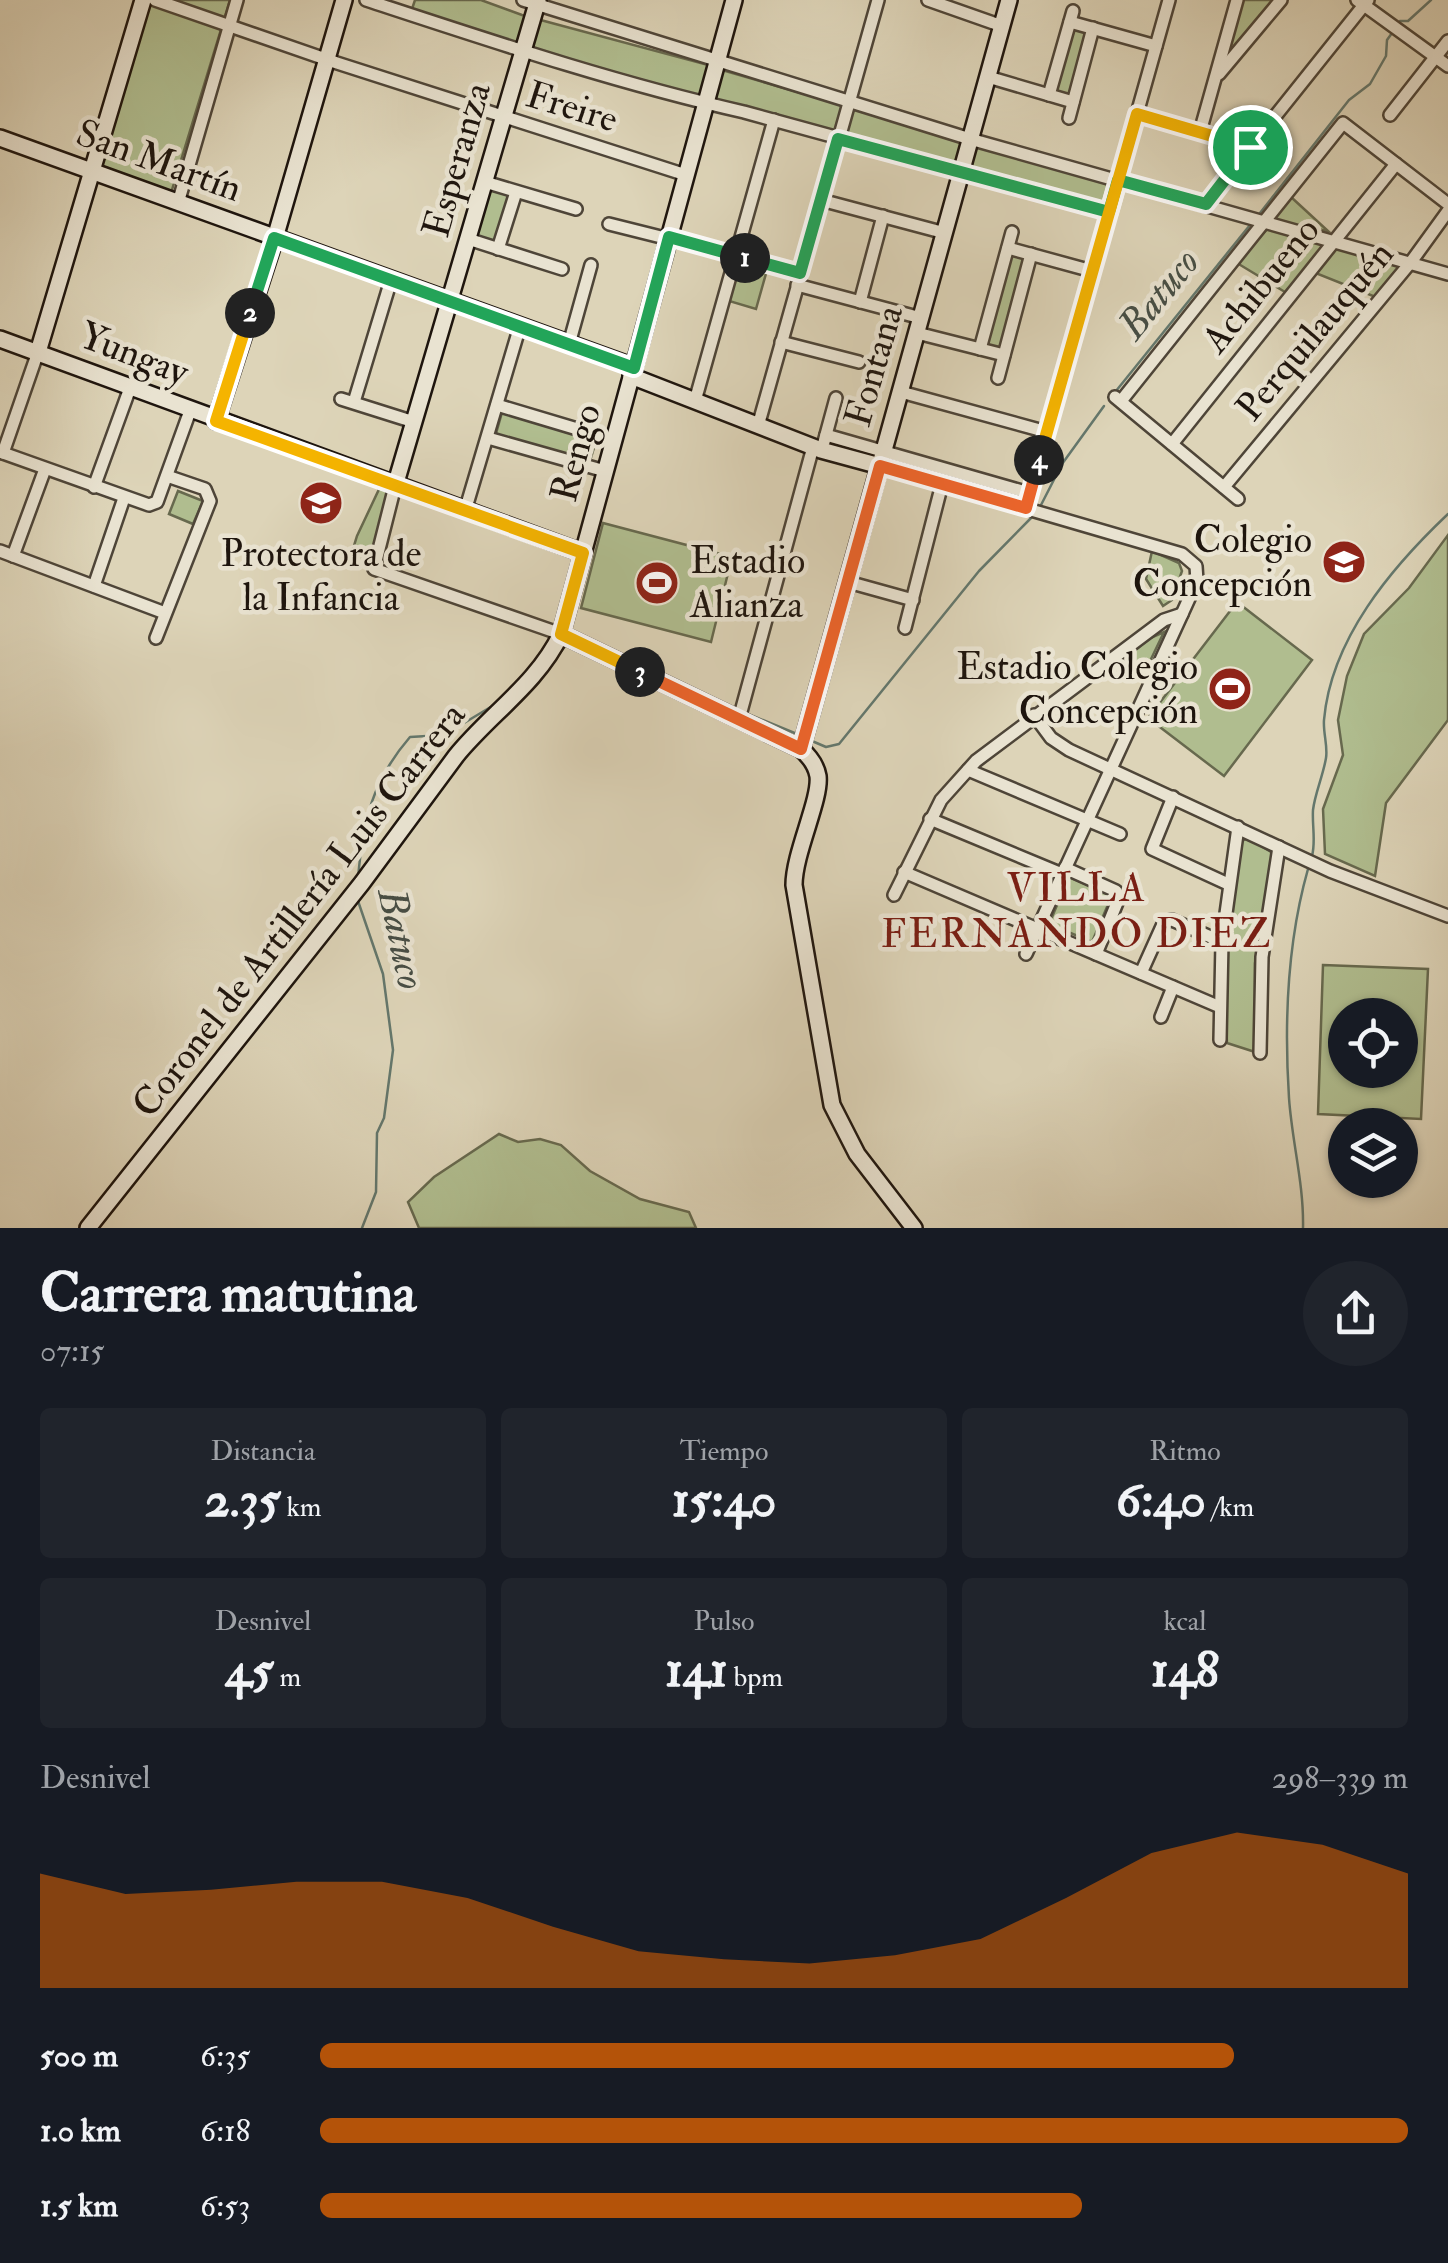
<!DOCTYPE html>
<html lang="es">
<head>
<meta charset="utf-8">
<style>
	:root { --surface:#171b24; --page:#20242c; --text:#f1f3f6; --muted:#9ea1a6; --accent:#b45309 }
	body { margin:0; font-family:"IM FELL Double Pica",serif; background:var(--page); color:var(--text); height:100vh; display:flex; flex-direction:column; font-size:38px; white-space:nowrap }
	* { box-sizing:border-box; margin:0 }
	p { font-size:32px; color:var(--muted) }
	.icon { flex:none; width:55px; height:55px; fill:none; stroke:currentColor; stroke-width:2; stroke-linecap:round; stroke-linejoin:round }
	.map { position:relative; height:1228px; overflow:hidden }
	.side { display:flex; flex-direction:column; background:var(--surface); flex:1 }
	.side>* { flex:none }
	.tools { position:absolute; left:1328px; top:998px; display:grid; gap:20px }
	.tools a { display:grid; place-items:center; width:90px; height:90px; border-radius:50%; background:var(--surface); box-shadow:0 2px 8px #0004; font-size:50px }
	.pin { position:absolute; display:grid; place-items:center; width:85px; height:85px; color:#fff; margin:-42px; border:5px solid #fff; border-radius:50%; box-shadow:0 2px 10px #0007 }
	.km { position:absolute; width:50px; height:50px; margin:-25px; border-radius:50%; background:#222; color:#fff; font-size:28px; line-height:50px; text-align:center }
	.round { display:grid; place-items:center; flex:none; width:105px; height:105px; border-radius:52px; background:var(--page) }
	.summary { display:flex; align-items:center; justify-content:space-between; height:170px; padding:0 40px }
	h1 { font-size:55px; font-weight:700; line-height:75px }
	.metrics { display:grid; grid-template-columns:repeat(3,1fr); gap:15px; height:170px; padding:10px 40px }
	.metrics div { display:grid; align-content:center; border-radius:10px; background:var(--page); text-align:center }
	.metrics b { font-size:50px; font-weight:700 }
	.metrics small { font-size:28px; font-weight:400 }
	.metrics p { font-size:28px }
	.chart { height:280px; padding:20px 40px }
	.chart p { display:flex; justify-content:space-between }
	.chart svg { width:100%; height:180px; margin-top:10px; fill:var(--accent); opacity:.7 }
	ul { padding:0 40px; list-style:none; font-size:32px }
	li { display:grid; grid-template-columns:160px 120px 1fr; align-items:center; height:75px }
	li i { height:25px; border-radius:12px; background:var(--accent) }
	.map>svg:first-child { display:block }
</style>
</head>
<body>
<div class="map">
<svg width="1448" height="1228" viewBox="0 0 1448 1228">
	<rect width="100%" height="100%" fill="#ddd4b8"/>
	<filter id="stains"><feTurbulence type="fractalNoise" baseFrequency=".002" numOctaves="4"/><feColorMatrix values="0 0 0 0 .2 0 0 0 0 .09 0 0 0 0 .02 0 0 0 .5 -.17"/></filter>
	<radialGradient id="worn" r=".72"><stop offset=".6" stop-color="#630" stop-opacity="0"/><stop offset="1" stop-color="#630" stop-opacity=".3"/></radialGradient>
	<g fill="#b0bd8f" stroke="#67694e" stroke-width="2.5" fill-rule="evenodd">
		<polygon points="151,0 230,0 171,193 101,168"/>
		<polygon points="415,0 481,0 522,15 712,66 702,97 514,44 412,9"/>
		<polygon points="1240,0 1272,0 1273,4 1220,69"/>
		<polygon points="1072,25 1089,31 1071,97 1053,92"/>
		<polygon points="722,70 1110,183 1103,207 713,100"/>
		<polygon points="486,184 514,193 497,246 470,238"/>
		<polygon points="1291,197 1328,231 1272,221"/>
		<polygon points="1269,227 1331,242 1285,292 1237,263"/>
		<polygon points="1336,245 1403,264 1378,298 1313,272"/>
		<polygon points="1009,250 1028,255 1002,351 984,346"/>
		<polygon points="739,262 767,270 756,309 729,301"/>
		<polygon points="503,409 597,438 589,464 495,437"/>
		<polygon points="828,439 1025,495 1023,503 825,448"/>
		<polygon points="381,485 392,488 372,569 349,562 357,536"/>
		<polygon points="178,491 203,501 193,524 169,514"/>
		<polygon points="603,523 732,557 711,642 581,608"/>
		<polygon points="1448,535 1448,720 1386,803 1375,876 1325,854 1323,809 1343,755 1338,720 1347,676 1364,634 1409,588"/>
		<polygon points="1152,551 1179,563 1182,571 1172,600 1163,606 1146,579"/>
		<polygon points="1237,602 1312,660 1224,776 1148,718"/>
		<polygon points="1164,632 1141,680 1124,660 1148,639"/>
		<path d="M1248 838 1271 852 1272 857 1255 963V1052L1227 1043C1223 976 1230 912 1240 847L1242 841Z"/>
		<polygon points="1069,877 1107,893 1110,900 1092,942 1049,924"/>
		<path d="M1323 965 1428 969 1421 1119 1318 1114ZM1345 1015H1400V1070H1345Z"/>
		<polygon points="499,1134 518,1142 540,1139 561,1145 590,1171 640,1199 689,1212 696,1228 419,1228 408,1202 434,1177"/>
	</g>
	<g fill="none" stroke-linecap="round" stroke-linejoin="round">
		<g stroke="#64776c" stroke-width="2.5">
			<polyline points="1400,21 1408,21 1431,0"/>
			<polyline points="1260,213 1349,100 1370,84 1386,56 1387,40 1392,33"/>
			<polyline points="1116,391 1250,225"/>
			<polyline points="1041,505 1062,464 1104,406"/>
			<polyline points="555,659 566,645"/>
			<polyline points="708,696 734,708"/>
			<polyline points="748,714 797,734"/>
			<polyline points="812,741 826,747 839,744 979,571 1032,517"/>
			<path d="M1312 856C1316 841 1312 826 1313 810 1315 793 1323 776 1326 758 1328 746 1323 733 1324 720 1331 639 1391 568 1448 514"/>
			<path d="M358 878C363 821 372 781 410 737L444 735 494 705"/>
			<polyline points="358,901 383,974 393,1050 384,1118 377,1133 376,1192 362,1228"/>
			<path d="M1303 1228C1304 1184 1292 1142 1289 1098 1284 1021 1287 943 1308 869"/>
		</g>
		<defs>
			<g id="street">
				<polyline points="155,0 337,63 686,175"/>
				<path d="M366 0C491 41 616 83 744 112L1109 212"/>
				<polyline points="523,0 970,139 1448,274"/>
				<polyline points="928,0 1002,26"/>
				<polyline points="1357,0 1448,66"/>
				<polyline points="1070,22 1156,46"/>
				<polyline points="1219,74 1281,0"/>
				<polyline points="988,77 1073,102"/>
				<polyline points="1049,95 1073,11"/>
				<polyline points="1137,114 1250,147"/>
				<polyline points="1390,115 1448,41"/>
				<polyline points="1069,118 1093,28"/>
				<polyline points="1200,132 1237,0"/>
				<polyline points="485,182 576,209"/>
				<polyline points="821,200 945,233"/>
				<polyline points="178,203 237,0"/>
				<polyline points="1205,204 1368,0"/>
				<polyline points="609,224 669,239"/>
				<polyline points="669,237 801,273"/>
				<polyline points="468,239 562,269"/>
				<polyline points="1008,248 1092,271"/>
				<polyline points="498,249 516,192"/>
				<polyline points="797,285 921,318"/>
				<polyline points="860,302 883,216"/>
				<polyline points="917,333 1004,355"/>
				<polyline points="781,342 859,362"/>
				<polyline points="569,344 591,265"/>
				<polyline points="980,349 1012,232"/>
				<polyline points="998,378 1031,254"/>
				<polyline points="901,392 1047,432"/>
				<polyline points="1115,397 1238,499"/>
				<polyline points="341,399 414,422"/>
				<polyline points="695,401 774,120"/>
				<polyline points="1121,401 1343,123 1448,204"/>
				<polyline points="354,402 391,280"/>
				<polyline points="497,405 614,440"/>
				<polyline points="758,426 878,0"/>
				<polyline points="826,435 1029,493"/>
				<polyline points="488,438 605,471"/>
				<polyline points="824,442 836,398"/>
				<polyline points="1172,444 1396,164"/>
				<polyline points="0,452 149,505 157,502 190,411"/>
				<polyline points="3,453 38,352"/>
				<polyline points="880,466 1182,554 1196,566 1197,581 1182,614 1026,954"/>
				<polyline points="395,486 374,569 561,634"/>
				<polyline points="94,487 130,388"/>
				<polyline points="1224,487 1411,262 1448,211"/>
				<polyline points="1026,508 1169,0"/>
				<polyline points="465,511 520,326"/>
				<polyline points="0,551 165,613"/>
				<polyline points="13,556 45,469"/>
				<polyline points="848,582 913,600"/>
				<polyline points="94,586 124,498"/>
				<polyline points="905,628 942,484"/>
				<polyline points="156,638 210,501 205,489 167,476"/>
				<polyline points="1034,715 1051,738 1069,750 1330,871 1448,916"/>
				<polyline points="739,719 813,447"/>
				<polyline points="968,770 1120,834"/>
				<polyline points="1173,797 1152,849 1228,884"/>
				<polyline points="930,819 1062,874"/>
				<polyline points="1065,868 1116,891 1119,898 1096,954"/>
				<polyline points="904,872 1220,1007"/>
				<polyline points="894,895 941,800 976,761 1164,620 1182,614"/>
				<polyline points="1141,973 1164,922 1172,920 1222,942"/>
				<polyline points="1161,1017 1173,987"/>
				<polyline points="1220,1040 1222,942 1238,827"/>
				<polyline points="1260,1053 1262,957 1279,847"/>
			</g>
			<g id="secondary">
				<polyline points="0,138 634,367"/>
				<polyline points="0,339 583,553"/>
				<polyline points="38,352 143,0"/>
				<polyline points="631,376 821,450 880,466"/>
				<polyline points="216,421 275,238 344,0"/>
				<polyline points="395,486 538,0"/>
				<path d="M561 634 801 749C809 756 816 765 818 776 821 799 794 853 794 885L832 1105 857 1154 914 1228"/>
				<polyline points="801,749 1009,0"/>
				<path d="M88 1228 362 883 456 756C490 714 537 684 561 634L734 0"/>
			</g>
		</defs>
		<use href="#street" stroke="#4e4538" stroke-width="16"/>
		<use href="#secondary" stroke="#1e150e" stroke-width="20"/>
		<use href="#street" stroke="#e9e3d1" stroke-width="11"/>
		<use href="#secondary" stroke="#e9e3d1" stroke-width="15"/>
	</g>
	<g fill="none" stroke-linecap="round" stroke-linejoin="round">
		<defs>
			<polyline id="split-1" points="745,258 800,273 838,139 1109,212 1118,180 1206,204 1250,147"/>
			<polyline id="split-2" points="250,313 274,238 634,368 669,237 745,258"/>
			<polyline id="split-3" points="250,313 216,421 583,553 561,634 640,672"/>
			<polyline id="split-4" points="640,672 801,749 880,466 1026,508 1039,460"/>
			<polyline id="split-5" points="1039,460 1137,114 1250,147"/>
		</defs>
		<use href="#split-1" stroke="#fff" stroke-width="20"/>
		<use href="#split-2" stroke="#fff" stroke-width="20"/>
		<use href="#split-3" stroke="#fff" stroke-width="20"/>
		<use href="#split-4" stroke="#fff" stroke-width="20"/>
		<use href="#split-5" stroke="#fff" stroke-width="20"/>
		<use href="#split-1" stroke="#22a559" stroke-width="12"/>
		<use href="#split-2" stroke="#22a559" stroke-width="12"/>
		<use href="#split-3" stroke="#f5b400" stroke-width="12"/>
		<use href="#split-4" stroke="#f0652b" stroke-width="12"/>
		<use href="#split-5" stroke="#f5b400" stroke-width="12"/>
	</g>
	<defs>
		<symbol id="school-disc" viewBox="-11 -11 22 22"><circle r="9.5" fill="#8f2418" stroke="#e9e3d1"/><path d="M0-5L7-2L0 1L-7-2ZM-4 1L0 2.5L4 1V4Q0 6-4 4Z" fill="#fff"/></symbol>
		<symbol id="stadium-disc" viewBox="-11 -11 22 22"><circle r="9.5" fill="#8f2418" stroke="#e9e3d1"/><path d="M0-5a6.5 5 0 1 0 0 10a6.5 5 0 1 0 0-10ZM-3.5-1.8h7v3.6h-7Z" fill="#fff"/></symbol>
	</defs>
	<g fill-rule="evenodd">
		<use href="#school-disc" x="296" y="478" width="50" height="50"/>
		<use href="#school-disc" x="1319" y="537" width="50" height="50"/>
		<use href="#stadium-disc" x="632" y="558" width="50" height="50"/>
		<use href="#stadium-disc" x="1205" y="664" width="50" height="50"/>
	</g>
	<g text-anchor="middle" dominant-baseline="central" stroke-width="9" stroke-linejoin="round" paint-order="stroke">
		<g font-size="38" fill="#1e150e" stroke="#e9e3d1">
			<text transform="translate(572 107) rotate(17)">Freire</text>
			<text transform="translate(457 160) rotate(-74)">Esperanza</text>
			<text transform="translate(159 161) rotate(20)">San Martín</text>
			<text transform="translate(1261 285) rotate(-51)">Achibueno</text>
			<text transform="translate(1315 331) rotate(-50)">Perquilauquén</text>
			<text transform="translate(134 354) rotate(21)">Yungay</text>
			<text transform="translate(874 366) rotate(-74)">Fontana</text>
			<text transform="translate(576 453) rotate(-75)">Rengo</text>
			<text transform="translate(299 910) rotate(-52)">Coronel de Artillería Luis Carrera</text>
		</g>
		<g font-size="38" fill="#1e150e" stroke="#e9e3d1" text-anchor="end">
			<text x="1312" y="540">Colegio<tspan x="1312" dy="44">Concepción</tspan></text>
			<text x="321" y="554" text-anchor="middle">Protectora de<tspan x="321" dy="44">la Infancia</tspan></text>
			<text x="690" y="561" text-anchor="start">Estadio<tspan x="690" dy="44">Alianza</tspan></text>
			<text x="1198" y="667">Estadio Colegio<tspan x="1198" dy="44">Concepción</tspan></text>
		</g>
		<g font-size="40" font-style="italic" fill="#474e45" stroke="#e9e3d1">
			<text transform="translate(1159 294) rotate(-51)">Batuco</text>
			<text transform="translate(401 939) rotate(78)">Batuco</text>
		</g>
		<g font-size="40" letter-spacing="2.5" fill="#7a1f14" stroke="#e9e3d1">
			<text x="1077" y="888">VILLA<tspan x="1077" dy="46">FERNANDO DIEZ</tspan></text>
		</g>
	</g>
	<rect width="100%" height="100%" filter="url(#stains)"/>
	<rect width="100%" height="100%" fill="url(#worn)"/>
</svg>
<div class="tools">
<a><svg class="icon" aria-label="locate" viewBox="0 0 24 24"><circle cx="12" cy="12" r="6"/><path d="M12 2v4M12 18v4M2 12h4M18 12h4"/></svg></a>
<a><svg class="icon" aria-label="layers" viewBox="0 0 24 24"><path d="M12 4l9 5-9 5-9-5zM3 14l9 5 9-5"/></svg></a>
</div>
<div class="pin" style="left:1250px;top:147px;background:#1e9e55"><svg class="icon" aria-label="arrive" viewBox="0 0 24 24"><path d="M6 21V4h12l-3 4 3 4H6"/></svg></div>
<b class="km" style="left:745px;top:258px">1</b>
<b class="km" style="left:250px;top:313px">2</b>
<b class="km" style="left:640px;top:672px">3</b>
<b class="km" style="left:1039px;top:460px">4</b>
</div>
<section class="side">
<div class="summary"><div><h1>Carrera matutina</h1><p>07:15</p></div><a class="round"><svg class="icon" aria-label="share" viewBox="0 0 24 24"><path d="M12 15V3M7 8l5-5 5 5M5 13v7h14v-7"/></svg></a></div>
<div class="metrics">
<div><p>Distancia</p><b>2.35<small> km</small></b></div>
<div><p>Tiempo</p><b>15:40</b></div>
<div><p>Ritmo</p><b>6:40<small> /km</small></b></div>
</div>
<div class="metrics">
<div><p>Desnivel</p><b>45<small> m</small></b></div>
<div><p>Pulso</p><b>141<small> bpm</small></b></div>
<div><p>kcal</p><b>148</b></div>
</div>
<div class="chart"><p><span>Desnivel</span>298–339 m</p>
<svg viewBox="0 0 160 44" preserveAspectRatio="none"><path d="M0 44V16L10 21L20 20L30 18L40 18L50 22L60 29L70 35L80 37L90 38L100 36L110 32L120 22L130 11L140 6L150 9L160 16V44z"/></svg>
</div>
<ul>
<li><b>500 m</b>6:35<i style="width:84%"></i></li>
<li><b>1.0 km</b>6:18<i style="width:100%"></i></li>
<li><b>1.5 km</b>6:53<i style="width:70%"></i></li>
</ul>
</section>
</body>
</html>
